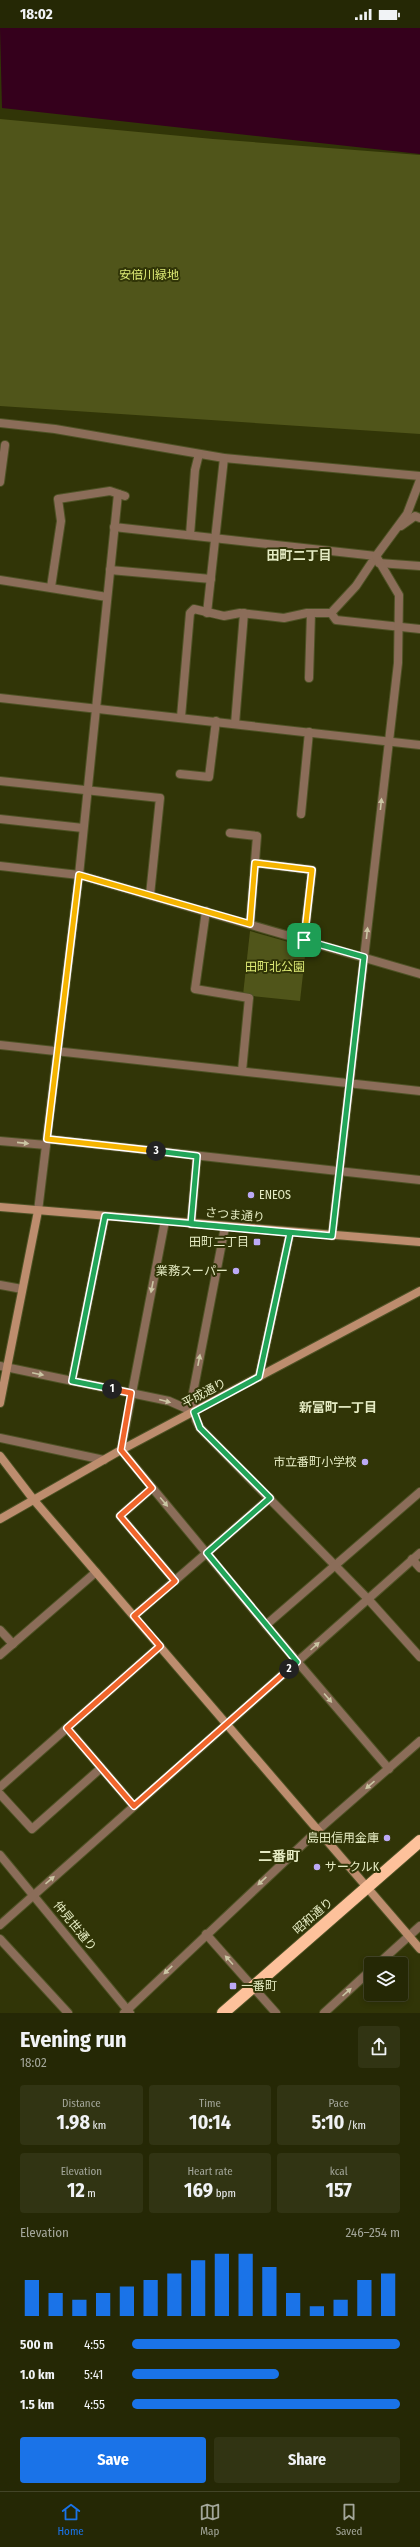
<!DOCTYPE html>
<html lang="en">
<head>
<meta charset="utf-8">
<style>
	:root { --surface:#252805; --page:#313413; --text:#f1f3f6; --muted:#a3a69a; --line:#424427; --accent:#1a73e8 }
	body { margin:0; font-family:"Fira Sans Condensed","Noto Sans JP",sans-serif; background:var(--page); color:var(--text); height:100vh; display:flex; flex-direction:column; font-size:15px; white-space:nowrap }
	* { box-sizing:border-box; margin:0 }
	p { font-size:13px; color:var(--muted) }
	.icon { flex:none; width:22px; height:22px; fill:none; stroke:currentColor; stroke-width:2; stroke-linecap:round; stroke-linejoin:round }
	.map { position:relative; height:1985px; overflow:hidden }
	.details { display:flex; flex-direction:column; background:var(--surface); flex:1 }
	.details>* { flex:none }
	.tools { position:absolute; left:364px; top:1929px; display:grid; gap:8px }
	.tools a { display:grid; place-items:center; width:44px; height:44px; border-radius:4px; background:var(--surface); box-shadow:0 2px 6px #0003,0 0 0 1px var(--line); font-size:20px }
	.pin { position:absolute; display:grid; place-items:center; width:34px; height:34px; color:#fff; margin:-17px; border-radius:8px; box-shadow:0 2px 6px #0006 }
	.km { position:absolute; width:20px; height:20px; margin:-10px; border-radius:50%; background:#222; color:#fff; font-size:11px; line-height:20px; text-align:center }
	.round { display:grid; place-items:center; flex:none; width:42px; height:42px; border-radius:4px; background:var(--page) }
	.head { display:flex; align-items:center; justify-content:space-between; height:68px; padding:0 20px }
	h1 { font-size:22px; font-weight:700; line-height:30px }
	.figures { display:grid; grid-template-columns:repeat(3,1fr); gap:6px; height:68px; padding:4px 20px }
	.figures div { display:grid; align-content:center; border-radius:4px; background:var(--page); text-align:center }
	.figures b { font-size:20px; font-weight:700 }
	.figures small { font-size:11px; font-weight:400 }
	.figures p { font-size:11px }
	.chart { height:112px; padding:8px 20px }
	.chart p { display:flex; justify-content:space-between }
	.chart svg { width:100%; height:72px; margin-top:4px; stroke:var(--accent); stroke-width:6 }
	.button { display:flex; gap:8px; margin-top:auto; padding:8px 20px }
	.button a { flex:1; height:46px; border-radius:4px; background:var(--accent); color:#fff; font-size:16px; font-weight:700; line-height:46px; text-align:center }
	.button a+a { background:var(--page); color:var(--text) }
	ul { padding:0 20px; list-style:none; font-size:13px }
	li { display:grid; grid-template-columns:64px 48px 1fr; align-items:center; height:30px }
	li i { height:10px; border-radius:5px; background:var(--accent) }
	.status { display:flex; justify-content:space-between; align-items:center; height:28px; padding:0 20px; background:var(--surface); direction:ltr }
	.status svg { height:11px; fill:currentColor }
	.dock { display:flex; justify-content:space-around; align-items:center; height:56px; border-top:1px solid var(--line); background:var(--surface); font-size:11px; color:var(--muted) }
	.dock a { display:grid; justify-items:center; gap:2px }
	.dock .on { color:var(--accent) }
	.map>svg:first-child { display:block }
</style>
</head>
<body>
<div class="status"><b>18:02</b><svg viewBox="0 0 49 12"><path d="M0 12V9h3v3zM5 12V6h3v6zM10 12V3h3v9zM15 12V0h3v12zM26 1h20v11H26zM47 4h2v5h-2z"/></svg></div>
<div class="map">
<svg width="420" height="1985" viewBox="0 0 420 1985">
	<rect width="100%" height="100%" fill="#313507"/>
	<g fill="#50551a">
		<polygon points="0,91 213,111 420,127 420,406 0,378"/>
		<polygon points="250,903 306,919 300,973 243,967"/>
	</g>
	<polygon fill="#35001c" points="0,0 420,0 420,126 2,80"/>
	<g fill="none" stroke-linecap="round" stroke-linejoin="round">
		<defs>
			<g id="street">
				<polyline points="0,395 55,401 224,430 420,448"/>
				<polyline points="0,454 5,417"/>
				<polyline points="401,498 415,488 420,490"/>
				<polyline points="114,499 376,528 356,558 331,585 307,585 284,590 240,585 224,588 194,581 190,585 181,689"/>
				<polyline points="190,507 195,442 199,426"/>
				<polyline points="379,535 420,538"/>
				<polyline points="110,542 211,551"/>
				<polyline points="0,552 107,569"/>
				<polyline points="51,559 61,493 58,471 110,463 125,468"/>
				<polyline points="207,585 224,430"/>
				<polyline points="331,585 336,592 420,601"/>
				<polyline points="309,650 311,585"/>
				<polyline points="0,670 420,717"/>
				<polyline points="235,696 244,585"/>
				<polyline points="180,746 209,749 216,693"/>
				<polyline points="0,753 160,770 150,867"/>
				<polyline points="301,786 309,704"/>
				<polyline points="0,791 83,800"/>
				<polyline points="230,805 257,808 250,896"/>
				<polyline points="255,835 312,842 304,912"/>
				<polyline points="0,838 79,847 420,946"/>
				<polyline points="206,883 195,961 249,970 242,1043"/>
				<polyline points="0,1017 420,1063"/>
				<polyline points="47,1111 420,1152"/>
				<polyline points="0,1113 46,1117"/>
				<polyline points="38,1183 79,847 118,466"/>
				<polyline points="165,1193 121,1422 266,1597 389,1741"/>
				<polyline points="191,1196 197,1128"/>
				<polyline points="225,1199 192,1370 196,1392 200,1400 368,1571 420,1629"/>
				<polyline points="332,1208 398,635 399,567 376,528 407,486 420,452"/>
				<polyline points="0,1257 22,1261"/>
				<polyline points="0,1338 169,1373 194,1384"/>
				<polyline points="259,1349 290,1205"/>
				<polyline points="72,1353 105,1188"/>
				<polyline points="0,1410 104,1432"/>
				<polyline points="152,1460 120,1488 175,1553"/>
				<polyline points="412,1531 420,1540"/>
				<polyline points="134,1588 270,1470"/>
				<polyline points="266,1597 420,1464"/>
				<polyline points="0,1602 13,1616"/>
				<polyline points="0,1627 96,1544"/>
				<polyline points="67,1700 134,1778"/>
				<polyline points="0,1759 160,1618"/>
				<polyline points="0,1766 32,1801 101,1740"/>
				<polyline points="0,1827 130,1985"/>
				<polyline points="0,1897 420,1525"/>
				<polyline points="206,1906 276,1985"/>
				<polyline points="0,1911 68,1985"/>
				<polyline points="378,1936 420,1898"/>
				<polyline points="124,1985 318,1802 420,1713"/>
				<polyline points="324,1985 371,1942"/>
			</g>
			<g id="secondary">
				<polyline points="0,1179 420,1214"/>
				<polyline points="0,1375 38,1183"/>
				<polyline points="0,1428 33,1471 420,1921"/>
				<polyline points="0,1491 121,1422 420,1263"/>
			</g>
			<polyline id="highway" points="223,1985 420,1813"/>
		</defs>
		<use href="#street" stroke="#4e5225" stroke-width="10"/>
		<use href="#secondary" stroke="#4e5225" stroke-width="10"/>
		<use href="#highway" stroke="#4e5225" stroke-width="14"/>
		<use href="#street" stroke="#8b6d59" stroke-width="8"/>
		<use href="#secondary" stroke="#bd8d6e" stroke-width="8"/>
		<use href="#highway" stroke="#fdc19b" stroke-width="12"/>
	</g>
	<defs><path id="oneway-solid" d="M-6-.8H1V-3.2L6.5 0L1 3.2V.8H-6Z"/></defs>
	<g fill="#cac5a3">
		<use href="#oneway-solid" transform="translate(381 776) rotate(-84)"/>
		<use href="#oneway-solid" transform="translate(367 905) rotate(-84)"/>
		<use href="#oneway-solid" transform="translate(23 1115) rotate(6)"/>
		<use href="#oneway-solid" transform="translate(152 1259) rotate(101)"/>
		<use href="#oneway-solid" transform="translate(199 1332) rotate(-79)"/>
		<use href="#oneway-solid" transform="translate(38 1346) rotate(12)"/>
		<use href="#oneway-solid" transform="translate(165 1373) rotate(15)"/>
		<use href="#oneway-solid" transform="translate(164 1474) rotate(50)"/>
		<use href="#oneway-solid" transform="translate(315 1618) rotate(-42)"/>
		<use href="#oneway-solid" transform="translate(328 1670) rotate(49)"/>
		<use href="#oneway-solid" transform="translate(370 1757) rotate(139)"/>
		<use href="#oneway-solid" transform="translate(50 1852) rotate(-41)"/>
		<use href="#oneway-solid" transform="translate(262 1853) rotate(137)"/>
		<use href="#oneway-solid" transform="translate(229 1932) rotate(-132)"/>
		<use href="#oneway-solid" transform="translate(168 1942) rotate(136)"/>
		<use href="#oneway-solid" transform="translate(347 1964) rotate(-42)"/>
	</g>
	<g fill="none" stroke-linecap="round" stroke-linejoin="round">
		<defs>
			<polyline id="split-1" points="112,1361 72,1353 105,1188 332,1208 364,929 304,912"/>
			<polyline id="split-2" points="112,1361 131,1365 121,1422 152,1460 120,1488 175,1553 134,1588 160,1618 67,1700 134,1778 289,1641"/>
			<polyline id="split-3" points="156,1123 197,1128 191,1196 290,1205 259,1349 194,1384 200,1400 270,1470 207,1525 297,1634 289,1641"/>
			<polyline id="split-4" points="156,1123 47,1111 79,847 250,896 255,835 312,842 304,912"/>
		</defs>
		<use href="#split-1" stroke="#fff" stroke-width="8"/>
		<use href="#split-2" stroke="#fff" stroke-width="8"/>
		<use href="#split-3" stroke="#fff" stroke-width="8"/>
		<use href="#split-4" stroke="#fff" stroke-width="8"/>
		<use href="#split-1" stroke="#22a559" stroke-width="5"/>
		<use href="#split-2" stroke="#f0652b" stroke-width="5"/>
		<use href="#split-3" stroke="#22a559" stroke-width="5"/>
		<use href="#split-4" stroke="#f5b400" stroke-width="5"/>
	</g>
	<g fill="#bcaaf6" stroke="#313507" stroke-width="1.5">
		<circle cx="251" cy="1167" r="4"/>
		<rect x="253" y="1210" width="8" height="8" rx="2"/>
		<circle cx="236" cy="1243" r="4"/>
		<circle cx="365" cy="1434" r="4"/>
		<circle cx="387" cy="1810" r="4"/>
		<circle cx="317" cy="1839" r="4"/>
		<rect x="229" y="1954" width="8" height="8" rx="2"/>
	</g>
	<g text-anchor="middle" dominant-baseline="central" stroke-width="4" stroke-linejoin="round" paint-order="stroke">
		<g font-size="12" fill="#ddea75" stroke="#313507">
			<text x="149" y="247">安倍川緑地</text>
			<text x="275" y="939">田町北公園</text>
		</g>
		<g font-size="12" fill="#e5ebc3" stroke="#313507" text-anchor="end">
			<text x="259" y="1167" text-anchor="start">ENEOS</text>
			<text x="249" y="1214">田町二丁目</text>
			<text x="228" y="1243">業務スーパー</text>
			<text x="357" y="1434">市立番町小学校</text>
			<text x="379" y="1810">島田信用金庫</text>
			<text x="325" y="1839" text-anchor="start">サークルK</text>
			<text x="241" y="1958" text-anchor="start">一番町</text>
		</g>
		<g font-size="12" fill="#e5ebc3" stroke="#313507">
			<text transform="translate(235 1187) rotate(5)">さつま通り</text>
			<text transform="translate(204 1365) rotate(-28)">平成通り</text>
			<text transform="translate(313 1888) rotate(-41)">昭和通り</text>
			<text transform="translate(75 1898) rotate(51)">仲見世通り</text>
		</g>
		<g font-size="13" font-weight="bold" fill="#e5ebc3" stroke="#313507">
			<text x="299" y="527">田町二丁目</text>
			<text x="338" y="1379">新富町一丁目</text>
		</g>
		<g font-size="14" font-weight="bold" fill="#e5ebc3" stroke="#313507">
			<text x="279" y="1828">二番町</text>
		</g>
	</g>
</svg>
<div class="tools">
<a><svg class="icon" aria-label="layers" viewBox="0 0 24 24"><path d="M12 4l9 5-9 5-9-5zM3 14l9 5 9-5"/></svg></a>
</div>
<div class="pin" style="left:304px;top:912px;background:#1e9e55"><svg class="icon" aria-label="arrive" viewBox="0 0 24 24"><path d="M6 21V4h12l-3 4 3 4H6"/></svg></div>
<b class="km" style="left:112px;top:1361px">1</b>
<b class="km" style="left:289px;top:1641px">2</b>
<b class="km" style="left:156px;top:1123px">3</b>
</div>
<section class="details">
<div class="head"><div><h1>Evening run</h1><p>18:02</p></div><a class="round"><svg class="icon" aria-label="share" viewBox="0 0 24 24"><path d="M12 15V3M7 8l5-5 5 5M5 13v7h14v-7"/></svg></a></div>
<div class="figures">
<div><p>Distance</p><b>1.98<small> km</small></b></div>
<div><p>Time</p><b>10:14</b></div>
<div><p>Pace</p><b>5:10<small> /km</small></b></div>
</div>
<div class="figures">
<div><p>Elevation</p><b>12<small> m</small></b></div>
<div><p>Heart rate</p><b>169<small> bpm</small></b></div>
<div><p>kcal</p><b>157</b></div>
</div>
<div class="chart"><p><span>Elevation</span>246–254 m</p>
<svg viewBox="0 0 160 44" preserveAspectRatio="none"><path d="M5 44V22M15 44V30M25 44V34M35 44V30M45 44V26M55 44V22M65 44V18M75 44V10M85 44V6M95 44V6M105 44V14M115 44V30M125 44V38M135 44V34M145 44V22M155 44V18"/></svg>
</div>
<ul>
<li><b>500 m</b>4:55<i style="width:100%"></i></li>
<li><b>1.0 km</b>5:41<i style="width:55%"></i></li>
<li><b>1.5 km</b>4:55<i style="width:100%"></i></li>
</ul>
<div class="button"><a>Save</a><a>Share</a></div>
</section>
<nav class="dock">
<a class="on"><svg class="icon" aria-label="home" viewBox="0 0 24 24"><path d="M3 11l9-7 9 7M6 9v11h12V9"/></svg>Home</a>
<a><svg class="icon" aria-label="map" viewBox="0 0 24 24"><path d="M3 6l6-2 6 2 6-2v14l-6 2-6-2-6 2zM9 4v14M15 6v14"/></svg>Map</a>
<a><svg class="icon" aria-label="saved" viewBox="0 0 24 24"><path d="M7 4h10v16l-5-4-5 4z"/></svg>Saved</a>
</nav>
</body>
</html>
